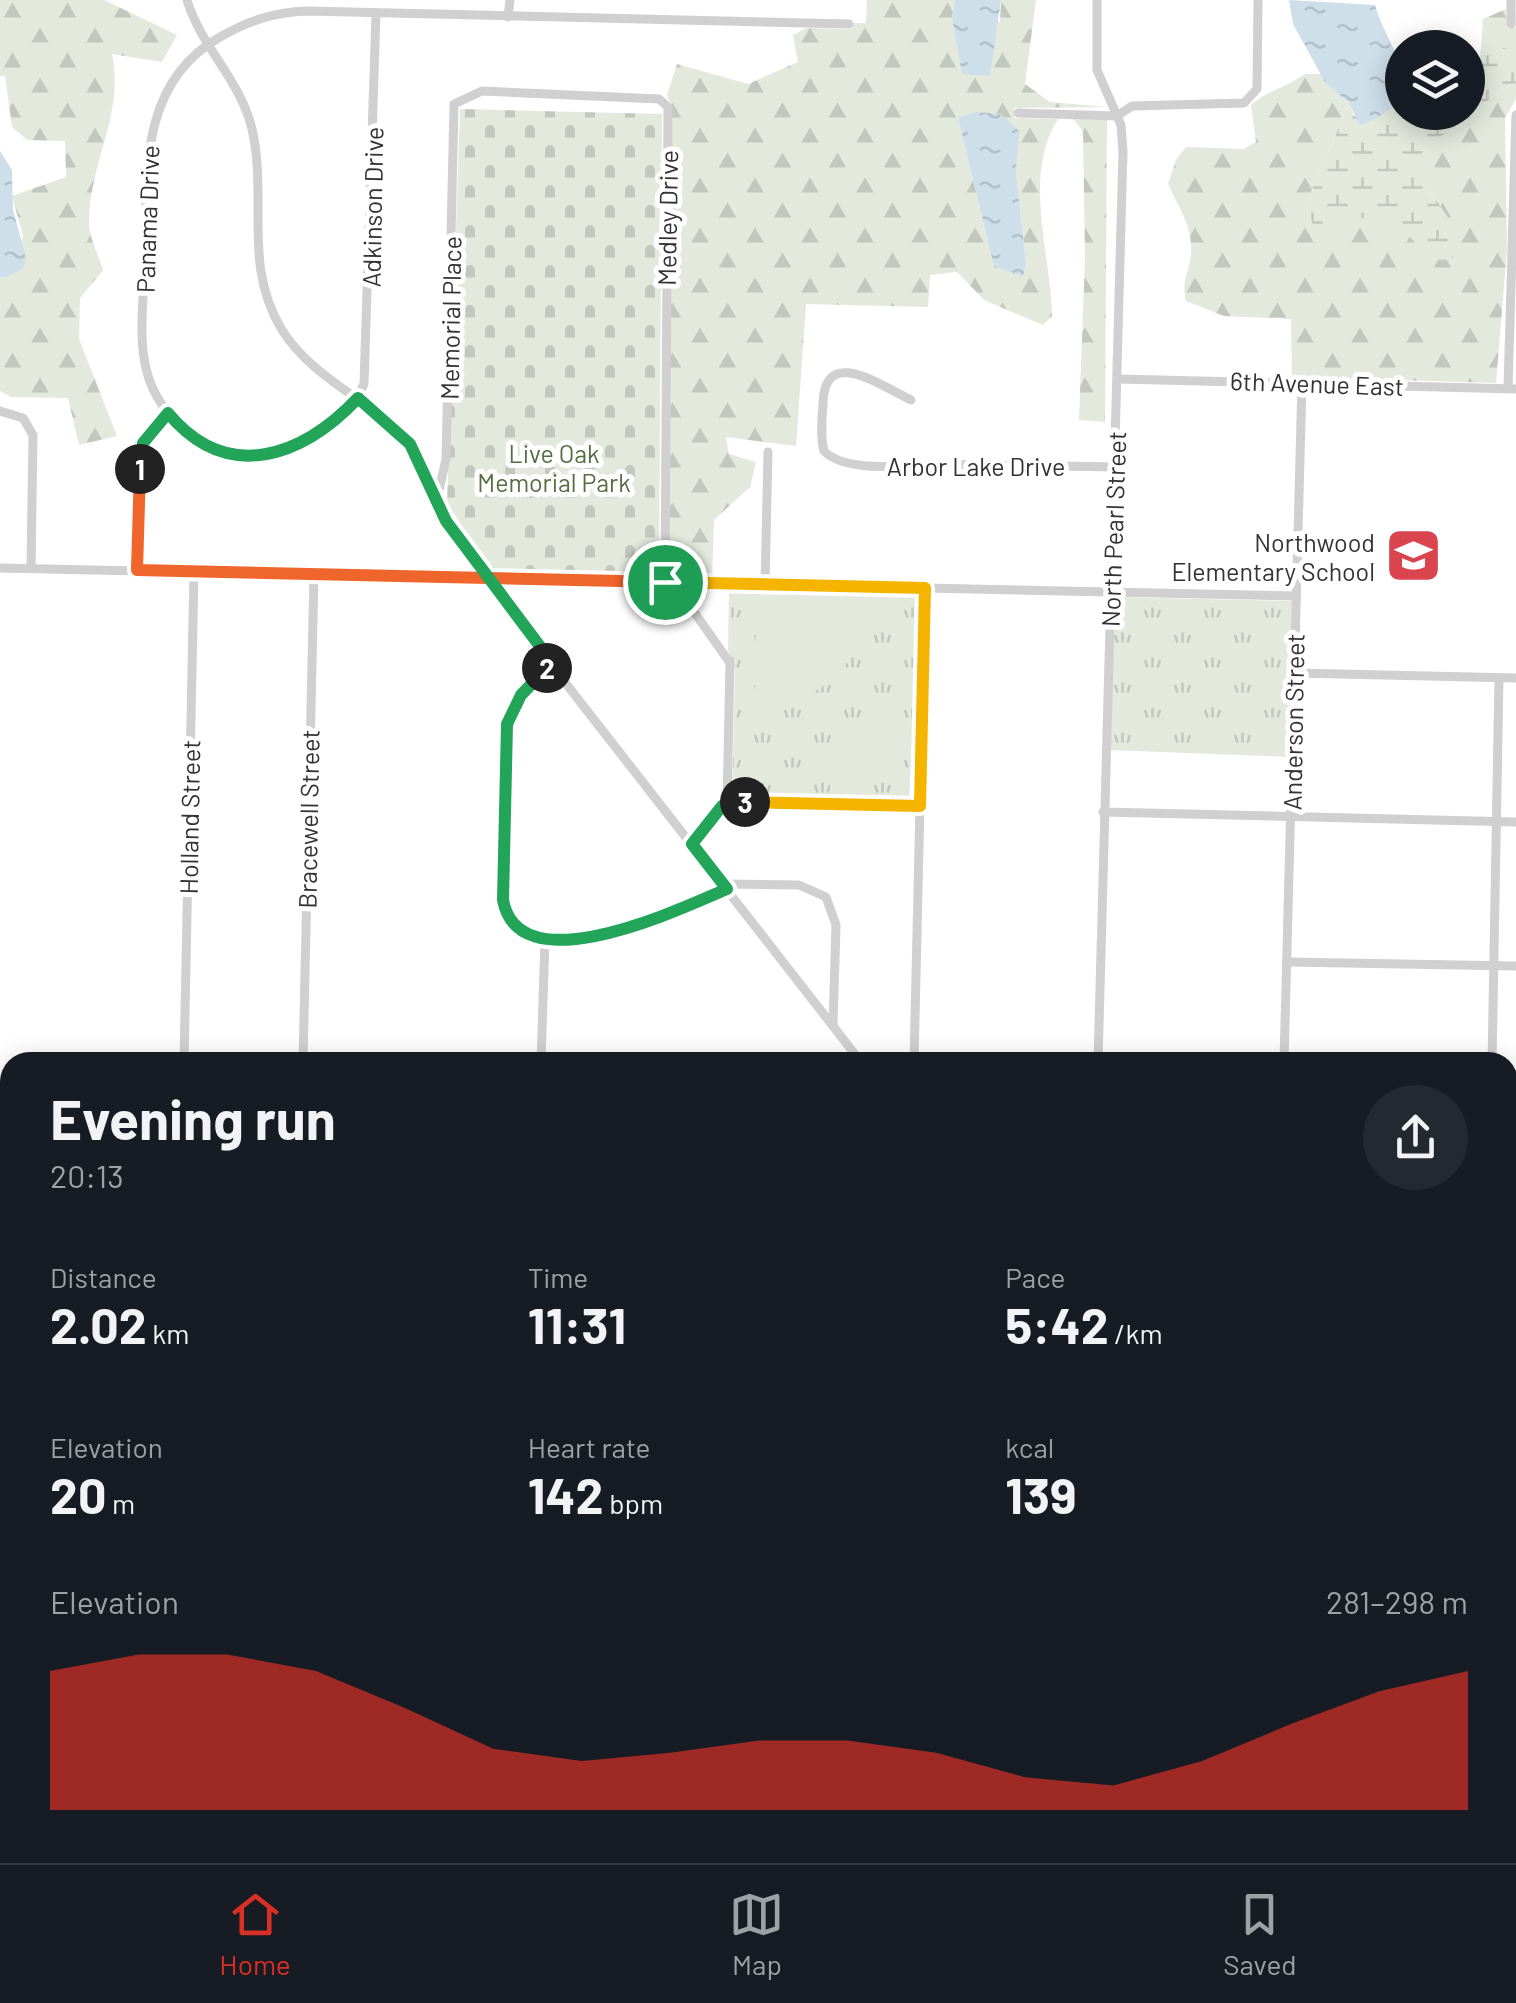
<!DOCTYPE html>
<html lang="en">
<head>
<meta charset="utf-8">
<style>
	:root { --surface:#171b24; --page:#242831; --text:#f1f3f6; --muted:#9ea1a6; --line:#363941; --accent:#d93025 }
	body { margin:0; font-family:Barlow,sans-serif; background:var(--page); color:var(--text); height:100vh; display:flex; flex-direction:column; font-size:38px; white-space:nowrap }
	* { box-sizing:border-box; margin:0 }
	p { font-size:32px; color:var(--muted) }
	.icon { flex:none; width:55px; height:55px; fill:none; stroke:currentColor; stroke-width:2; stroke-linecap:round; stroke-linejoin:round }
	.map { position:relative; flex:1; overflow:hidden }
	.drawer { position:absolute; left:0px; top:1052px; width:1518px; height:812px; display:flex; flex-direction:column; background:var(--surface); border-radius:30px 30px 0 0; box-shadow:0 5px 25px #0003 }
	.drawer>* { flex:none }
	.buttons { position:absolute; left:1385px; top:30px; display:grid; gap:20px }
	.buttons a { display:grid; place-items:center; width:100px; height:100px; border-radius:50%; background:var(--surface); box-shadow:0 5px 25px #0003; font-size:50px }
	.pin { position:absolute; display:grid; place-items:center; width:85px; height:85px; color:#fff; margin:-42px; border:5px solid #fff; border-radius:50%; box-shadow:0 2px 10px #0007 }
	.km { position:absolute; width:50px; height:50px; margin:-25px; border-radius:50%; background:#222; color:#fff; font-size:28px; line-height:50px; text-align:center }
	.round { display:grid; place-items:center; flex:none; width:105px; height:105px; border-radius:52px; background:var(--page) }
	.headline { display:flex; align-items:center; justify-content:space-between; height:170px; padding:0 50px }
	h1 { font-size:55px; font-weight:700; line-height:75px }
	.figures { display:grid; grid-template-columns:repeat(3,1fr); gap:15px; height:170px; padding:10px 50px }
	.figures div { display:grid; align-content:center }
	.figures b { font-size:50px; font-weight:700 }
	.figures small { font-size:28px; font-weight:400 }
	.figures p { font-size:28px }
	.chart { height:280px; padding:20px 50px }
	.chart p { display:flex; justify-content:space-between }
	.chart svg { width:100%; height:180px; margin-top:10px; fill:var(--accent); opacity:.7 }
	.dock { display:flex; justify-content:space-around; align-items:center; height:140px; border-top:2px solid var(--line); background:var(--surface); font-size:28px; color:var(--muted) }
	.dock a { display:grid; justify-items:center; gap:5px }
	.dock .selected { color:var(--accent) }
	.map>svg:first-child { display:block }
</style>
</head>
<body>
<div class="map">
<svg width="1516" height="1863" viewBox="0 0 1516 1863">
	<defs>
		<pattern id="forest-firs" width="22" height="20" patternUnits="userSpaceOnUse" patternTransform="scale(2.5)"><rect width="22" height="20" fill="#e3e9dd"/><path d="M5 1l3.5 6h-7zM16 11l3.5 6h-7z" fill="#c3c8be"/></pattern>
		<pattern id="wetland-marsh" width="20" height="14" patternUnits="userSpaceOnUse" patternTransform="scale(2.5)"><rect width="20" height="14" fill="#e3e9dd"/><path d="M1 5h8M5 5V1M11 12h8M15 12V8" fill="none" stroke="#c3c8be"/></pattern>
		<pattern id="cemetery-stones" width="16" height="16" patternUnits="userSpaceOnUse" patternTransform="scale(2.5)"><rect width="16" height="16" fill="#e3e9dd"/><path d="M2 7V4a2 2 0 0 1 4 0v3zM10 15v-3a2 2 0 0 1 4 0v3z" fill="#c3c8be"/></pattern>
		<pattern id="park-tufts" width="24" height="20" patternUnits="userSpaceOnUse" patternTransform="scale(2.5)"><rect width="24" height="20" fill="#e3e9dd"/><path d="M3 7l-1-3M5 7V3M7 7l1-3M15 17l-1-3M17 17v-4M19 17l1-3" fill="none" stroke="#c3c8be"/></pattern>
		<pattern id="water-ripples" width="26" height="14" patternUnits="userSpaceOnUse" patternTransform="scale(2.5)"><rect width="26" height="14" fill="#cedfea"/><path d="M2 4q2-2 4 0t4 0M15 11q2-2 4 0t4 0" fill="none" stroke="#b1c0c9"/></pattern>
	</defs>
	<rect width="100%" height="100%" fill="#fff"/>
	<g fill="url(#forest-firs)" fill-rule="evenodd">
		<path d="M0 0H104L177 35 162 62 112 54C125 115 88 164 89 225 90 239 99 256 103 270L80 298 79 339 117 436 79 445 68 398 11 397 0 391V277L5 278 23 236 12 196 66 177 65 141 27 140 12 127 5 76H0Z"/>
		<path d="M867 0H955L952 18 1000 22 1001 0H1036L1025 84 1050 102 1107 107 1014 108V118L1058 119C1022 175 1051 254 1052 316L1043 325 984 300 957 272 930 275 928 307 806 304 796 446 726 437 729 454 756 462 750 487 714 520 712 578 672 575 667 547 672 107 667 95 677 64 748 84 798 62 793 35 807 28 852 29 853 23H866ZM958 118 1020 133 1016 170 1026 264 1023 277 994 265Z"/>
		<polygon points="1506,9 1507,28 1515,28 1516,9 1516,52 1481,49 1483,19"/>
		<path d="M1305 74H1321L1349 104 1306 204 1339 223C1382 206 1403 224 1428 259L1435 198 1412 167 1431 139C1470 130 1480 97 1516 83V99L1505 118 1507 250 1496 383 1292 377 1291 319 1224 316 1186 301C1181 281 1189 273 1191 254 1193 226 1179 208 1168 184L1176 160 1186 147 1244 149 1256 142 1251 105C1268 90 1286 88 1305 74Z"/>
		<polygon points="1073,119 1107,120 1105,422 1079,420 1085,259 1083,131"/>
		<polygon points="0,1089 10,1089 10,1238 0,1236"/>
		<polygon points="0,1275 10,1278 10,1605 0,1617"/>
		<polygon points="10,1774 10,1855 636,1855 635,1863 0,1863 0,1787"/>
		<polygon points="1119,1855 1277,1855 1283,1863 1125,1863"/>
	</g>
	<path fill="url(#wetland-marsh)" d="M1505 48 1516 52V83C1480 97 1470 130 1431 139L1413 167 1463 239 1452 260 1428 259C1389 205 1372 213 1315 231L1306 204 1349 104 1354 116 1395 103 1402 93V112H1468V63H1479L1481 49Z"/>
	<polygon fill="url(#cemetery-stones)" points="460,109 662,114 659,574 493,573 447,503"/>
	<g fill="url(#park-tufts)">
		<polygon points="729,588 920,593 909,801 732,797 735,670 728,650"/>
		<polygon points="1115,597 1292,601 1288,757 1109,750"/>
	</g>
	<g fill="#e3e9dd">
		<path d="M763 597 867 598C865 666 820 703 755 708L756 602Z"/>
		<path d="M891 707 902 780 830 789C830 744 846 717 891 707Z"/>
	</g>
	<g fill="url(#water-ripples)">
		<polygon points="955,0 1001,0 990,76 962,74 952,18"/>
		<path d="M1289 0 1375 5C1389 55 1440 95 1360 125L1348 102 1325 82 1293 24Z"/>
		<polygon points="976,112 1001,114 1020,132 1016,170 1026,264 1023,277 994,266 958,118"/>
		<polygon points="0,151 12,170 13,210 26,257 23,269 4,278 0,277"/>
		<polygon points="10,1605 10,1774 0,1787 0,1617"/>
	</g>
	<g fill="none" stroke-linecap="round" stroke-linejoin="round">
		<g stroke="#d0d0d0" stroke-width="9">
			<path d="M187 0C201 47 241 81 252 129 268 198 242 265 282 330 312 378 368 399 407 440 428 463 431 495 447 522 458 541 473 560 486 578"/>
			<polyline points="1097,0 1097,70 1121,125 1123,151 1098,1062"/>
			<polyline points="1511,0 1511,24"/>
			<path d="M376 13 364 384C325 474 195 477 153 389 135 351 144 301 145 261 147 178 137 84 220 37 248 21 274 12 307 11L849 24"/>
			<polyline points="508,17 510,0"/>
			<polyline points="1018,113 1117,116 1132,106 1244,103 1257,89 1258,0"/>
			<polyline points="1118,379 1516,389"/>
			<polyline points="1508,388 1516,115"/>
			<path d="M911 400C881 386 824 344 823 404 822 419 820 436 824 451 845 473 907 466 934 464L1116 467"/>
			<polyline points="0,411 23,418 33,435 31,568"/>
			<polyline points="437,499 446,459 454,104 482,91 659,99 668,107 665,582"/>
			<polyline points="0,568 1296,596"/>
			<path d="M137 571C139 519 125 448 168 413"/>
			<polyline points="491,578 567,685 861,1062"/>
			<polyline points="673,582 730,663 727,804"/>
			<polyline points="765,584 768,452"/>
			<path d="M551 664 521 695 507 724 503 900C519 986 680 909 727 889"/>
			<polyline points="1295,673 1516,678"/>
			<polyline points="727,804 919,807"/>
			<polyline points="1103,812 1516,822"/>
			<polyline points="692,844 727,804"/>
			<polyline points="723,884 799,885 826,897 836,925 833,1026"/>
			<polyline points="1287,962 1516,966"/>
			<polyline points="184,1062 194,572"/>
			<polyline points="303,1062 314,575"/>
			<polyline points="541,1062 545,940"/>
			<polyline points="914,1062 925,588"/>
			<polyline points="1284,1062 1302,382"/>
			<polyline points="1492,1062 1499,678"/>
			<polyline points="0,1084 10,1084"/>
			<polyline points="1508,1117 1516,1117"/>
			<polyline points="1508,1207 1516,1218"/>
			<polyline points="1508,1389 1516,1382"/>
			<polyline points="1508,1431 1516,1442"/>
			<polyline points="1508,1561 1516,1554"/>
			<polyline points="1508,1662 1516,1673"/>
			<polyline points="1508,1844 1516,1826"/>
			<polyline points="1114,1855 1120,1863"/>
			<polyline points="1294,1855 1301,1863"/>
			<polyline points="1435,1855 1447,1863"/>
			<polyline points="642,1863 642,1855"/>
			<polyline points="721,1863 721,1855"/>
			<polyline points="916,1863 916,1855"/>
			<polyline points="1013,1863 1018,1855"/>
			<polyline points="1341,1863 1351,1855"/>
			<polyline points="1499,1863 1503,1855"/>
		</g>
		<g stroke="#ababab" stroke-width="10">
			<polyline points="0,1253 10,1255"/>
			<polyline points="1508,1688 1516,1686"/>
		</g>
	</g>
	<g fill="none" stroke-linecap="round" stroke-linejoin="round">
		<defs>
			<polyline id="split-1" points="140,469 137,570 665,582"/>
			<path id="split-2" d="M140 469 143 443 168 413C228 485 303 456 358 398L410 444 446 521 539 645 551 664 547 668"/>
			<path id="split-3" d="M547 668 521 695 507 724 503 900C519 986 680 909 727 889L692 844 722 806 745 802"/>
			<polyline id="split-4" points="665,582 925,588 920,806 745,802"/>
		</defs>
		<use href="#split-1" stroke="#fff" stroke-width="20"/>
		<use href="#split-2" stroke="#fff" stroke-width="20"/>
		<use href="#split-3" stroke="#fff" stroke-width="20"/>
		<use href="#split-4" stroke="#fff" stroke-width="20"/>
		<use href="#split-1" stroke="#f0652b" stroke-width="12"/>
		<use href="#split-2" stroke="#22a559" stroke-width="12"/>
		<use href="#split-3" stroke="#22a559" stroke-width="12"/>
		<use href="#split-4" stroke="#f5b400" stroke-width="12"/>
	</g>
	<defs>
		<symbol id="school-square" viewBox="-11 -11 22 22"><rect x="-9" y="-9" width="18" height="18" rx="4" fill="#da444f" stroke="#fff"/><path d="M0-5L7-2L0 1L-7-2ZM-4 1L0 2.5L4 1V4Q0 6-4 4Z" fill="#fff"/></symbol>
	</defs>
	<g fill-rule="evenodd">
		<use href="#school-square" x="1382" y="524" width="63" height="63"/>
	</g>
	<g text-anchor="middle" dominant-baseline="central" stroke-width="10" stroke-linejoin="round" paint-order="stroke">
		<g font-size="25" fill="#333" stroke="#fff">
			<text transform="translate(372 207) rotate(-89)">Adkinson Drive</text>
			<text transform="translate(667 218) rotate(-89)">Medley Drive</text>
			<text transform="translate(147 219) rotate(-88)">Panama Drive</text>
			<text transform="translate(450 318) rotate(-89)">Memorial Place</text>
			<text transform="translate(1317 383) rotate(2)">6th Avenue East</text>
			<text x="976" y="466">Arbor Lake Drive</text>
			<text transform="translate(1113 529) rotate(-88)">North Pearl Street</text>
			<text transform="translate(1293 722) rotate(-89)">Anderson Street</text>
			<text transform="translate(189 817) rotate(-89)">Holland Street</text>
			<text transform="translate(308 819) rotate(-89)">Bracewell Street</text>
		</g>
		<g font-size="25" fill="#566d42" stroke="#fff">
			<text x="554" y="453">Live Oak<tspan x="554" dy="29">Memorial Park</tspan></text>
		</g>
		<g font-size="25" fill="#333" stroke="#fff" text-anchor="end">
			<text x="1375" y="542">Northwood<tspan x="1375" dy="29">Elementary School</tspan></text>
		</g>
	</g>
</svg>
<div class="buttons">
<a><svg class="icon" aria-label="layers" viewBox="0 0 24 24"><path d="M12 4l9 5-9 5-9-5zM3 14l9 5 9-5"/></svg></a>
</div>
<div class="pin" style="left:665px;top:582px;background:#1e9e55"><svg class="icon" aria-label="arrive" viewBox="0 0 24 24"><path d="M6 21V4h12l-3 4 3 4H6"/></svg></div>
<b class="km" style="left:140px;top:469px">1</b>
<b class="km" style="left:547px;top:668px">2</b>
<b class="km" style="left:745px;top:802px">3</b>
<section class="drawer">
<div class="headline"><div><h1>Evening run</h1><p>20:13</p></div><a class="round"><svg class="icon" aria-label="share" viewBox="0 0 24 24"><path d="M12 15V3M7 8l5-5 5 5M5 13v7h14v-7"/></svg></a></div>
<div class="figures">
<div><p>Distance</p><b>2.02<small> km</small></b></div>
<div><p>Time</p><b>11:31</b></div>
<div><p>Pace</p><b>5:42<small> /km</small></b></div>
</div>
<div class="figures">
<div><p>Elevation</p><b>20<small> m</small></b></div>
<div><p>Heart rate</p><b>142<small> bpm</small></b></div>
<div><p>kcal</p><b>139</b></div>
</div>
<div class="chart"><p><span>Elevation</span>281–298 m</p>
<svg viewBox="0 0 160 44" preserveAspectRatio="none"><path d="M0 44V10L10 6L20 6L30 10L40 19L50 29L60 32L70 30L80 27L90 27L100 30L110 36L120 38L130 32L140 23L150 15L160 10V44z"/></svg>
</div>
</section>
</div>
<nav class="dock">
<a class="selected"><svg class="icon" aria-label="home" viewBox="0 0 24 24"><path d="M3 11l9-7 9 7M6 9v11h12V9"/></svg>Home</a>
<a><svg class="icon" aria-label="map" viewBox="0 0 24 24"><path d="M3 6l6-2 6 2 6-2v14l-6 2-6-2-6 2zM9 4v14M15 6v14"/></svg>Map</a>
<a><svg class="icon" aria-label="saved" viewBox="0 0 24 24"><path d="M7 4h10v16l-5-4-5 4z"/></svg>Saved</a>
</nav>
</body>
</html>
